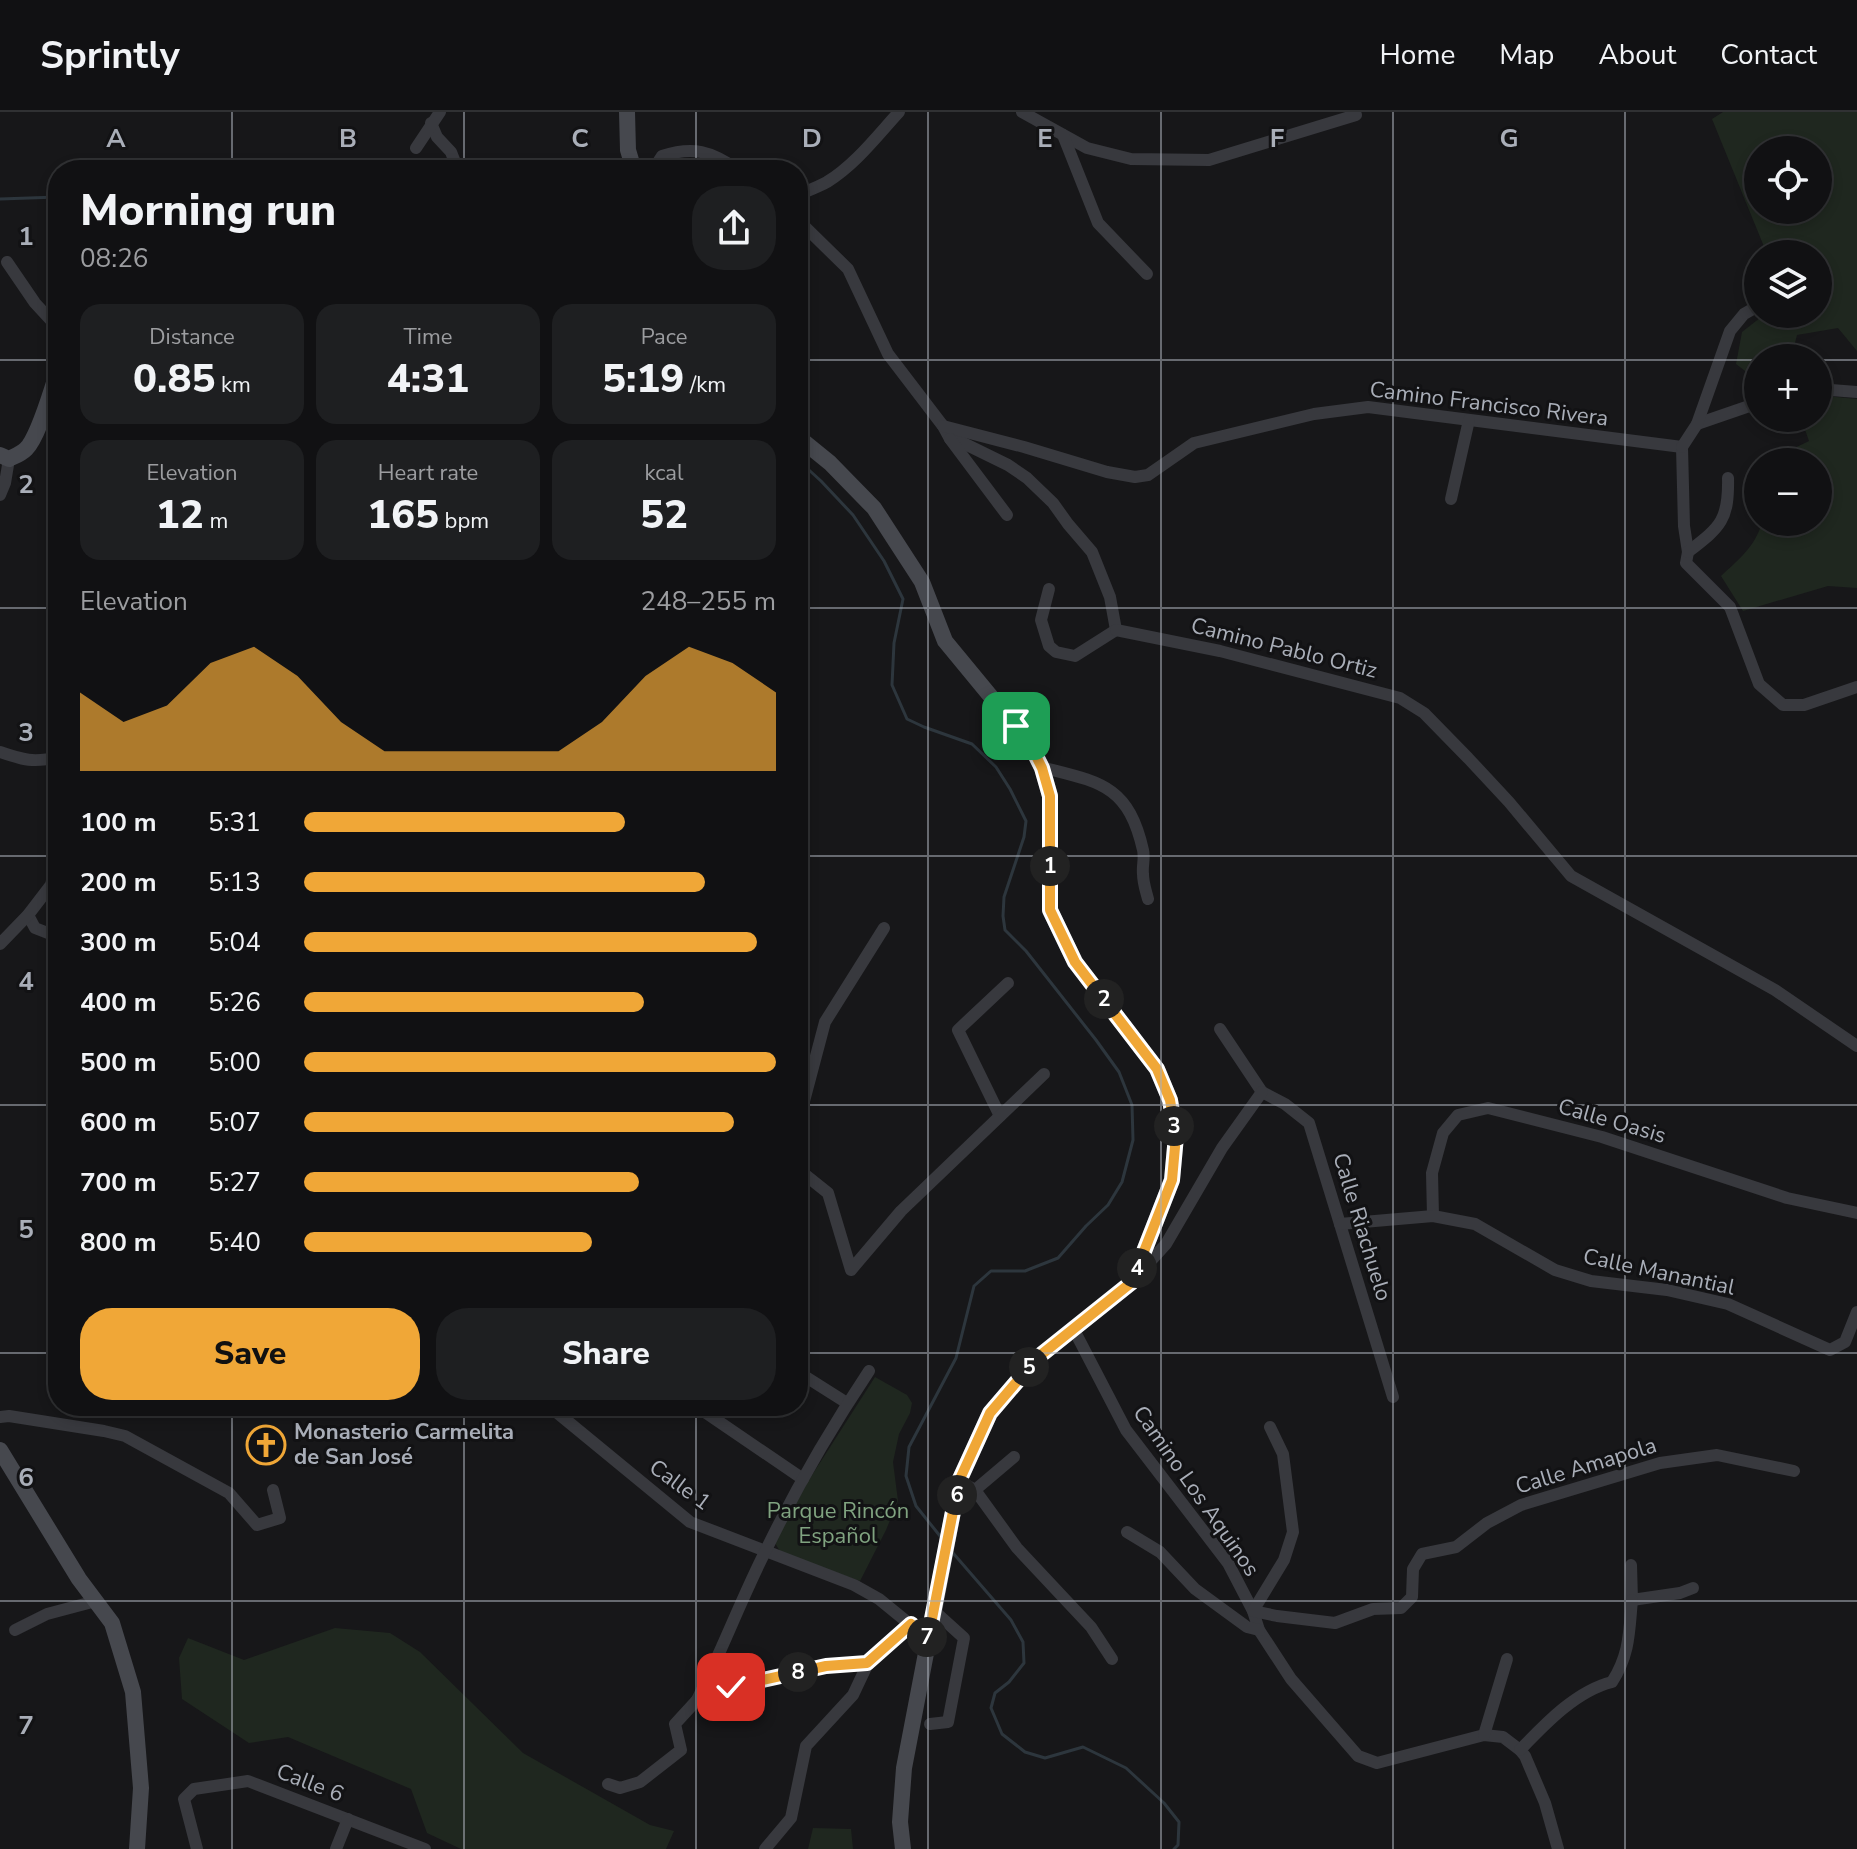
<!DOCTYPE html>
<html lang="en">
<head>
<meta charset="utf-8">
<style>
	:root { --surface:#111113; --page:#1e1f21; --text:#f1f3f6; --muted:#9c9da0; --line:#303133; --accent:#f0a737 }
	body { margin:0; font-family:"Nunito Sans",sans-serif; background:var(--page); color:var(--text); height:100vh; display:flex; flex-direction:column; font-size:30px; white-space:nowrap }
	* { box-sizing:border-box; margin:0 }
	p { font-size:26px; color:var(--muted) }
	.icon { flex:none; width:44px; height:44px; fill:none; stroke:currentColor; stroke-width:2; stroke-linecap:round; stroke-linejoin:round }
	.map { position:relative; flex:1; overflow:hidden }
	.sheet { position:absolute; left:48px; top:48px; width:760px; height:1256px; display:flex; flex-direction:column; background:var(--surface); border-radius:32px; box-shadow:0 4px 12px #0003,0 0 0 2px var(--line) }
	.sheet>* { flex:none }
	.fabs { position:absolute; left:1744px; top:24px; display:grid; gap:16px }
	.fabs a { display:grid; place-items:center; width:88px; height:88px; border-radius:50%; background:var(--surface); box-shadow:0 4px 12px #0003,0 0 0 2px var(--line); font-size:40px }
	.pin { position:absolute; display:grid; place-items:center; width:68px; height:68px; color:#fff; margin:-34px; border-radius:16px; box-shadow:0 4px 12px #0006 }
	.km { position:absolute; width:40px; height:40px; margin:-20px; border-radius:50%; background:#222; color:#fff; font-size:22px; line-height:40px; text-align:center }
	.round { display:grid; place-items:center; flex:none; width:84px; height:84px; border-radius:32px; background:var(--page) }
	.overview { display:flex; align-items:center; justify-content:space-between; height:136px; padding:0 32px }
	h1 { font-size:44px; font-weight:800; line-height:60px }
	.stats { display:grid; grid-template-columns:repeat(3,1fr); gap:12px; height:136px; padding:8px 32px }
	.stats div { display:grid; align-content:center; border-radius:20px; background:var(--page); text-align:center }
	.stats b { font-size:40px; font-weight:800 }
	.stats small { font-size:22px; font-weight:400 }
	.stats p { font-size:22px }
	.chart { height:224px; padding:16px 32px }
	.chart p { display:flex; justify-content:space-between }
	.chart svg { width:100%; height:144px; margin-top:8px; fill:var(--accent); opacity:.7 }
	.cta { display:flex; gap:16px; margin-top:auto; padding:16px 32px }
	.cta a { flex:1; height:92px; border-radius:32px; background:var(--accent); color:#111; font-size:32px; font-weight:800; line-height:92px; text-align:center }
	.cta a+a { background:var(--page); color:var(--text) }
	ul { padding:0 32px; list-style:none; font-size:26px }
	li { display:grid; grid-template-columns:128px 96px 1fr; align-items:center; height:60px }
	li i { height:20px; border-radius:10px; background:var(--accent) }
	header { display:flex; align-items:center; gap:48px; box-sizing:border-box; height:112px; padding:0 40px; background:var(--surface); border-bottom:2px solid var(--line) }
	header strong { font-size:38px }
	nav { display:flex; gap:44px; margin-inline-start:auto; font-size:28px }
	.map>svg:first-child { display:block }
</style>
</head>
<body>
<header>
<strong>Sprintly</strong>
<nav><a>Home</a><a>Map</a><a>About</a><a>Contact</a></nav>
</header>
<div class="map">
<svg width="1857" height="1737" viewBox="0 0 1857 1737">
	<rect width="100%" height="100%" fill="#171719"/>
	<g fill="#1f271f" fill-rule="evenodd">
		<path d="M1723 0H1857V239L1838 216 1797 223 1791 246H1758V269L1736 252 1742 220 1765 202H1818V170L1823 156 1818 154V142H1796L1787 137 1767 142 1712 7ZM1758 38H1818V98H1758Z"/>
		<path d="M1826 284 1857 287V476L1828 474 1743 499 1721 464C1738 448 1756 434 1762 410H1818V350H1774V346L1809 329 1801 306H1818V287Z"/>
		<polygon points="875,1265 907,1283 912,1291 910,1301 899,1322 893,1350 898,1389 886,1418 860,1469 781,1441 775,1431 807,1371"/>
		<polygon points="335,1516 390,1521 420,1540 523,1641 650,1713 674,1719 666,1737 461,1737 427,1721 411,1677 288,1625 249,1631 182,1587 179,1546 188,1526 244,1548"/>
		<polygon points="813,1716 851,1717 853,1737 808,1737"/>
	</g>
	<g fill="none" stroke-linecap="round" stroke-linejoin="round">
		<g stroke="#2d363d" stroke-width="3">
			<polyline points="0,87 58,85"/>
			<polyline points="798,348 821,369 853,403 884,449 903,487 894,531 892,573 907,607 924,615 972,632 996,655 1010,677 1026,709 1024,725 1004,785 1003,804 1005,818 1026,839 1096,928 1119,960 1132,993 1133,1028 1122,1070 1108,1093 1086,1114 1058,1146 1025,1159 991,1159 974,1174 956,1246 909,1335 906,1364 916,1394 940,1424"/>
			<polyline points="953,1441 1011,1508 1023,1530 1024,1551 1009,1570 995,1581 991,1596 1002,1622 1025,1640 1045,1646 1083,1635 1126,1656 1164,1691 1179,1710 1178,1733 1174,1737"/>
		</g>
		<g stroke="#38393e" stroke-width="12">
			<polyline points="1022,0 1087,36 1131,47 1209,48 1356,3"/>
			<polyline points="431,11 437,25 451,40 458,58"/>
			<polyline points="1063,23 1098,111 1147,162"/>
			<polyline points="416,36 440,0"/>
			<path d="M653 58 662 44C693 34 711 39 738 58"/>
			<path d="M798 83C807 79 818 75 827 70 855 53 877 24 899 0"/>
			<polyline points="798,108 848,157 888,242 943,314 950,327 957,328 1008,353 1027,366 1053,391 1068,412 1092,440 1110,485 1116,518"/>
			<polyline points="7,150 35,191 58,216"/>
			<polyline points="1818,277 1857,280"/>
			<polyline points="1697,312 1758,291"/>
			<polyline points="943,314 1024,335 1107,360 1135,365 1148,363 1194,331 1314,302 1368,295 1682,335"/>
			<polyline points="950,327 1007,403"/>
			<polyline points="1682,335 1684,414 1688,440 1686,451 1730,495 1759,572 1783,593 1804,593 1857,575"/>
			<polyline points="1682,335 1697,312 1730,219 1744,202 1758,194"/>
			<polyline points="0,383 5,371 9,347"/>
			<polyline points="1451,387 1469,308"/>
			<polyline points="52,402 58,391"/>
			<path d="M1688 440C1720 415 1729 409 1728 366"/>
			<polyline points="1049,477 1041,508 1049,534 1056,540 1075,544 1116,518"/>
			<polyline points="1116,518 1220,539 1400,586 1424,601 1468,646 1509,690 1571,764 1775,878 1857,934"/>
			<path d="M0 640C23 648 34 651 58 645"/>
			<path d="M1041 655C1099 670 1128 672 1143 738 1145 746 1142 754 1143 762 1143 771 1146 779 1148 787"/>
			<polyline points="28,803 35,816 58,825"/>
			<polyline points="0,832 28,803 51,773 58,742"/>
			<polyline points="1220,917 1262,980"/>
			<polyline points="1262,980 1285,992 1309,1011 1393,1285"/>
			<polyline points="1000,1004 958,918 1008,871"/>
			<polyline points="798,1018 803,993 825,910 884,816"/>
			<polyline points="798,1057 828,1081 851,1158 901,1099 1044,962"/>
			<polyline points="1433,1104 1432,1061 1443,1021 1458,1003 1488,996 1602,1025 1787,1086 1857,1101"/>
			<polyline points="1340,1112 1433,1104 1475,1112 1555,1158 1591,1169 1667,1178 1728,1192 1830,1238 1845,1230 1857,1200"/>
			<polyline points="1138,1163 1166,1132 1222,1036 1262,980"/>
			<polyline points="1073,1216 1126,1318 1228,1451 1253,1499 1259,1518 1291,1567 1358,1644 1377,1651 1484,1623 1503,1625 1520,1638 1525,1644 1545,1691 1558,1737"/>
			<polyline points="798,1260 847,1291"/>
			<polyline points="549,1294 690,1410 854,1473 879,1487 928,1527"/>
			<polyline points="696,1294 803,1367"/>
			<polyline points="0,1305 9,1304 104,1319 125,1324 229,1381 257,1413 280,1406 273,1378"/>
			<polyline points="1270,1315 1283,1342 1293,1420 1284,1448 1253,1499 1277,1504 1335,1511 1373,1497 1401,1496 1412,1485 1413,1457 1422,1442 1456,1435 1487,1411 1521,1393 1660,1351 1717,1343 1794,1359"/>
			<polyline points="959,1369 975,1378 1017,1436 1091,1515 1112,1547"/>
			<polyline points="975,1378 1014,1345"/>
			<polyline points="1127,1420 1160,1440 1195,1477 1247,1515 1259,1518"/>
			<polyline points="1631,1453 1632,1488 1680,1481 1693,1476"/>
			<polyline points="15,1518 47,1502 96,1489"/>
			<path d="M697 1588C722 1539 741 1487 766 1438 796 1376 831 1316 869 1259"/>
			<polyline points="930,1612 948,1610 964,1526 933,1498"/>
			<polyline points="1484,1623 1507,1547"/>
			<path d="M1520 1638C1545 1612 1576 1579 1612 1570 1630 1542 1629 1520 1632 1488"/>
			<polyline points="608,1672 620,1676 640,1670 681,1638 675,1612 697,1588 731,1575 826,1554 867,1551"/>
			<polyline points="197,1737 184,1687 194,1677 248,1669 425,1737"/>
			<polyline points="336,1737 348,1707"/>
			<polyline points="765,1737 791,1706 806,1634 853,1583 870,1547 911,1512"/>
		</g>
		<g stroke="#46484e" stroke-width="16">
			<polyline points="627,0 628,38 634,58"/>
			<polyline points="798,325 830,351 874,396 922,470 945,529 1030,632 1042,656 1050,684 1050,798 1075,850 1157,957 1170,988 1176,1024 1172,1068 1132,1170 1037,1246 990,1301 959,1369 904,1656 900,1710 903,1737"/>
			<path d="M0 343 9 347C15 344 21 342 26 337 39 324 51 278 58 259"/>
			<polyline points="0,1338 79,1467 112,1511 133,1580 141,1676 137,1737"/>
		</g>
	</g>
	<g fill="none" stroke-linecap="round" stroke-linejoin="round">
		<defs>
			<polyline id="route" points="731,1575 826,1554 867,1551 911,1512 928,1527 959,1369 990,1301 1037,1246 1132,1170 1172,1068 1176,1024 1170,988 1157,957 1075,850 1050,798 1050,684 1042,656 1030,632 1016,614"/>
		</defs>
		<use href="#route" stroke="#fff" stroke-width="16"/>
		<use href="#route" stroke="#f0a737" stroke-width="10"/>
	</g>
	<path fill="none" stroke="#a9aeb8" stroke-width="2" stroke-opacity="0.55" d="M232 0V58M464 0V58M696 0V58M928 0V1737M1161 0V1737M1393 0V1737M1625 0V1737M0 248H58M798 248H1758M1818 248H1857M0 496H58M798 496H1857M0 744H58M798 744H1857M0 993H58M798 993H1857M0 1241H58M798 1241H1857M232 1294V1737M464 1294V1737M696 1294V1737M0 1489H1857"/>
	<defs>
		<symbol id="church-ring" viewBox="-11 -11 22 22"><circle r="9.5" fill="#121214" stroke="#f0a737" stroke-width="1.5"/><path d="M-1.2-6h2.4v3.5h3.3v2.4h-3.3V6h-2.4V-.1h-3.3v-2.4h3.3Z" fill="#f0a737"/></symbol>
	</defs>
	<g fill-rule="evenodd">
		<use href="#church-ring" x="244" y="1311" width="44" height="44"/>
	</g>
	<g text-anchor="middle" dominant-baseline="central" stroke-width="6" stroke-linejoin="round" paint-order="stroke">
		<g font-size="22" fill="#a9aeb8" stroke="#121214">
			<text transform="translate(1489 292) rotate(7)">Camino Francisco Rivera</text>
			<text transform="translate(1284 536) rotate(14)">Camino Pablo Ortiz</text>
			<text transform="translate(1612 1009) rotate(16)">Calle Oasis</text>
			<text transform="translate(1362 1115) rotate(73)">Calle Riachuelo</text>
			<text transform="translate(1659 1160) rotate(12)">Calle Manantial</text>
			<text transform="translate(1586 1354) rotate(-17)">Calle Amapola</text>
			<text transform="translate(680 1373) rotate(36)">Calle 1</text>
			<text transform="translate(1196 1379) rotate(55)">Camino Los Aquinos</text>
			<text transform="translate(310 1671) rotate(21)">Calle 6</text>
		</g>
		<g font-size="22" font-weight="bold" fill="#a9aeb8" stroke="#121214" text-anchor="start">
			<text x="294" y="1320">Monasterio Carmelita<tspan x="294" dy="25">de San José</tspan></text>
		</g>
		<g font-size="22" fill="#80a380" stroke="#121214">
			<text x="838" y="1399">Parque Rincón<tspan x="838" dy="25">Español</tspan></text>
		</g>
	</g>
	<g font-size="26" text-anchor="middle" font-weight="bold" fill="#a9aeb8" stroke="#121214" stroke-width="6" stroke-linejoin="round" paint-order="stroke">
		<text x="116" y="35">A</text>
		<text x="348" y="35">B</text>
		<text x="580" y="35">C</text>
		<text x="812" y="35">D</text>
		<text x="1045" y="35">E</text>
		<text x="1277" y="35">F</text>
		<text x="1509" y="35">G</text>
		<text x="26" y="133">1</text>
		<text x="26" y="381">2</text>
		<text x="26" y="629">3</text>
		<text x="26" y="878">4</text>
		<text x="26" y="1126">5</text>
		<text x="26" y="1374">6</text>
		<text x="26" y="1622">7</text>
	</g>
</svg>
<div class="fabs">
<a><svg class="icon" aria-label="locate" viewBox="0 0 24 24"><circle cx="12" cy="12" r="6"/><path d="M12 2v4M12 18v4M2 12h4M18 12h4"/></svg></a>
<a><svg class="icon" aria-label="layers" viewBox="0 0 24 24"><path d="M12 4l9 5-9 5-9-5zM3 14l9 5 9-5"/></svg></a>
<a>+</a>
<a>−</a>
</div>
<div class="pin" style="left:1016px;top:614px;background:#1e9e55"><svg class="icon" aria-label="arrive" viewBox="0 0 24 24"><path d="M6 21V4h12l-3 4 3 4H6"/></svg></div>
<div class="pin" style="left:731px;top:1575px;background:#d93025"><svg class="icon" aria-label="check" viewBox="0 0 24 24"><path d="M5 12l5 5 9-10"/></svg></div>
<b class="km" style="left:1050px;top:754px">1</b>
<b class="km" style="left:1104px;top:887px">2</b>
<b class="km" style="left:1174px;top:1014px">3</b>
<b class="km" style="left:1137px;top:1156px">4</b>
<b class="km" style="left:1029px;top:1255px">5</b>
<b class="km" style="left:957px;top:1383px">6</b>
<b class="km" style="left:927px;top:1525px">7</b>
<b class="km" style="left:798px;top:1560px">8</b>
<section class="sheet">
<div class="overview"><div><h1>Morning run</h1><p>08:26</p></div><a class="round"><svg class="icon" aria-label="share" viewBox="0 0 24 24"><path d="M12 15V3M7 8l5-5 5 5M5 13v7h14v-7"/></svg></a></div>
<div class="stats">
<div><p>Distance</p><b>0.85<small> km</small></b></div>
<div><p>Time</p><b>4:31</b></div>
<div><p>Pace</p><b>5:19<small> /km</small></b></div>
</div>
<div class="stats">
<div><p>Elevation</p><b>12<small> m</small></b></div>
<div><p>Heart rate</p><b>165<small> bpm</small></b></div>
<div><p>kcal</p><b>52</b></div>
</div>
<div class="chart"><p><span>Elevation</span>248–255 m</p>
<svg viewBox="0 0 160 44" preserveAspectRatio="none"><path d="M0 44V20L10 29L20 24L30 11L40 6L50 15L60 29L70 38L80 38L90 38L100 38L110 38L120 29L130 15L140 6L150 11L160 20V44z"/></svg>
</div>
<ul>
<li><b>100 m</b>5:31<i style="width:68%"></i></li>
<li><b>200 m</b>5:13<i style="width:85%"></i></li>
<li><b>300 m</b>5:04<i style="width:96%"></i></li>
<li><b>400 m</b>5:26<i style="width:72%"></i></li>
<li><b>500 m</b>5:00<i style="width:100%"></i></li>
<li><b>600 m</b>5:07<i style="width:91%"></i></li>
<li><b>700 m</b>5:27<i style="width:71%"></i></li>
<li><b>800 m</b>5:40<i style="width:61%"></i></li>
</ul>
<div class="cta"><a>Save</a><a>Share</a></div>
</section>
</div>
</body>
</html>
